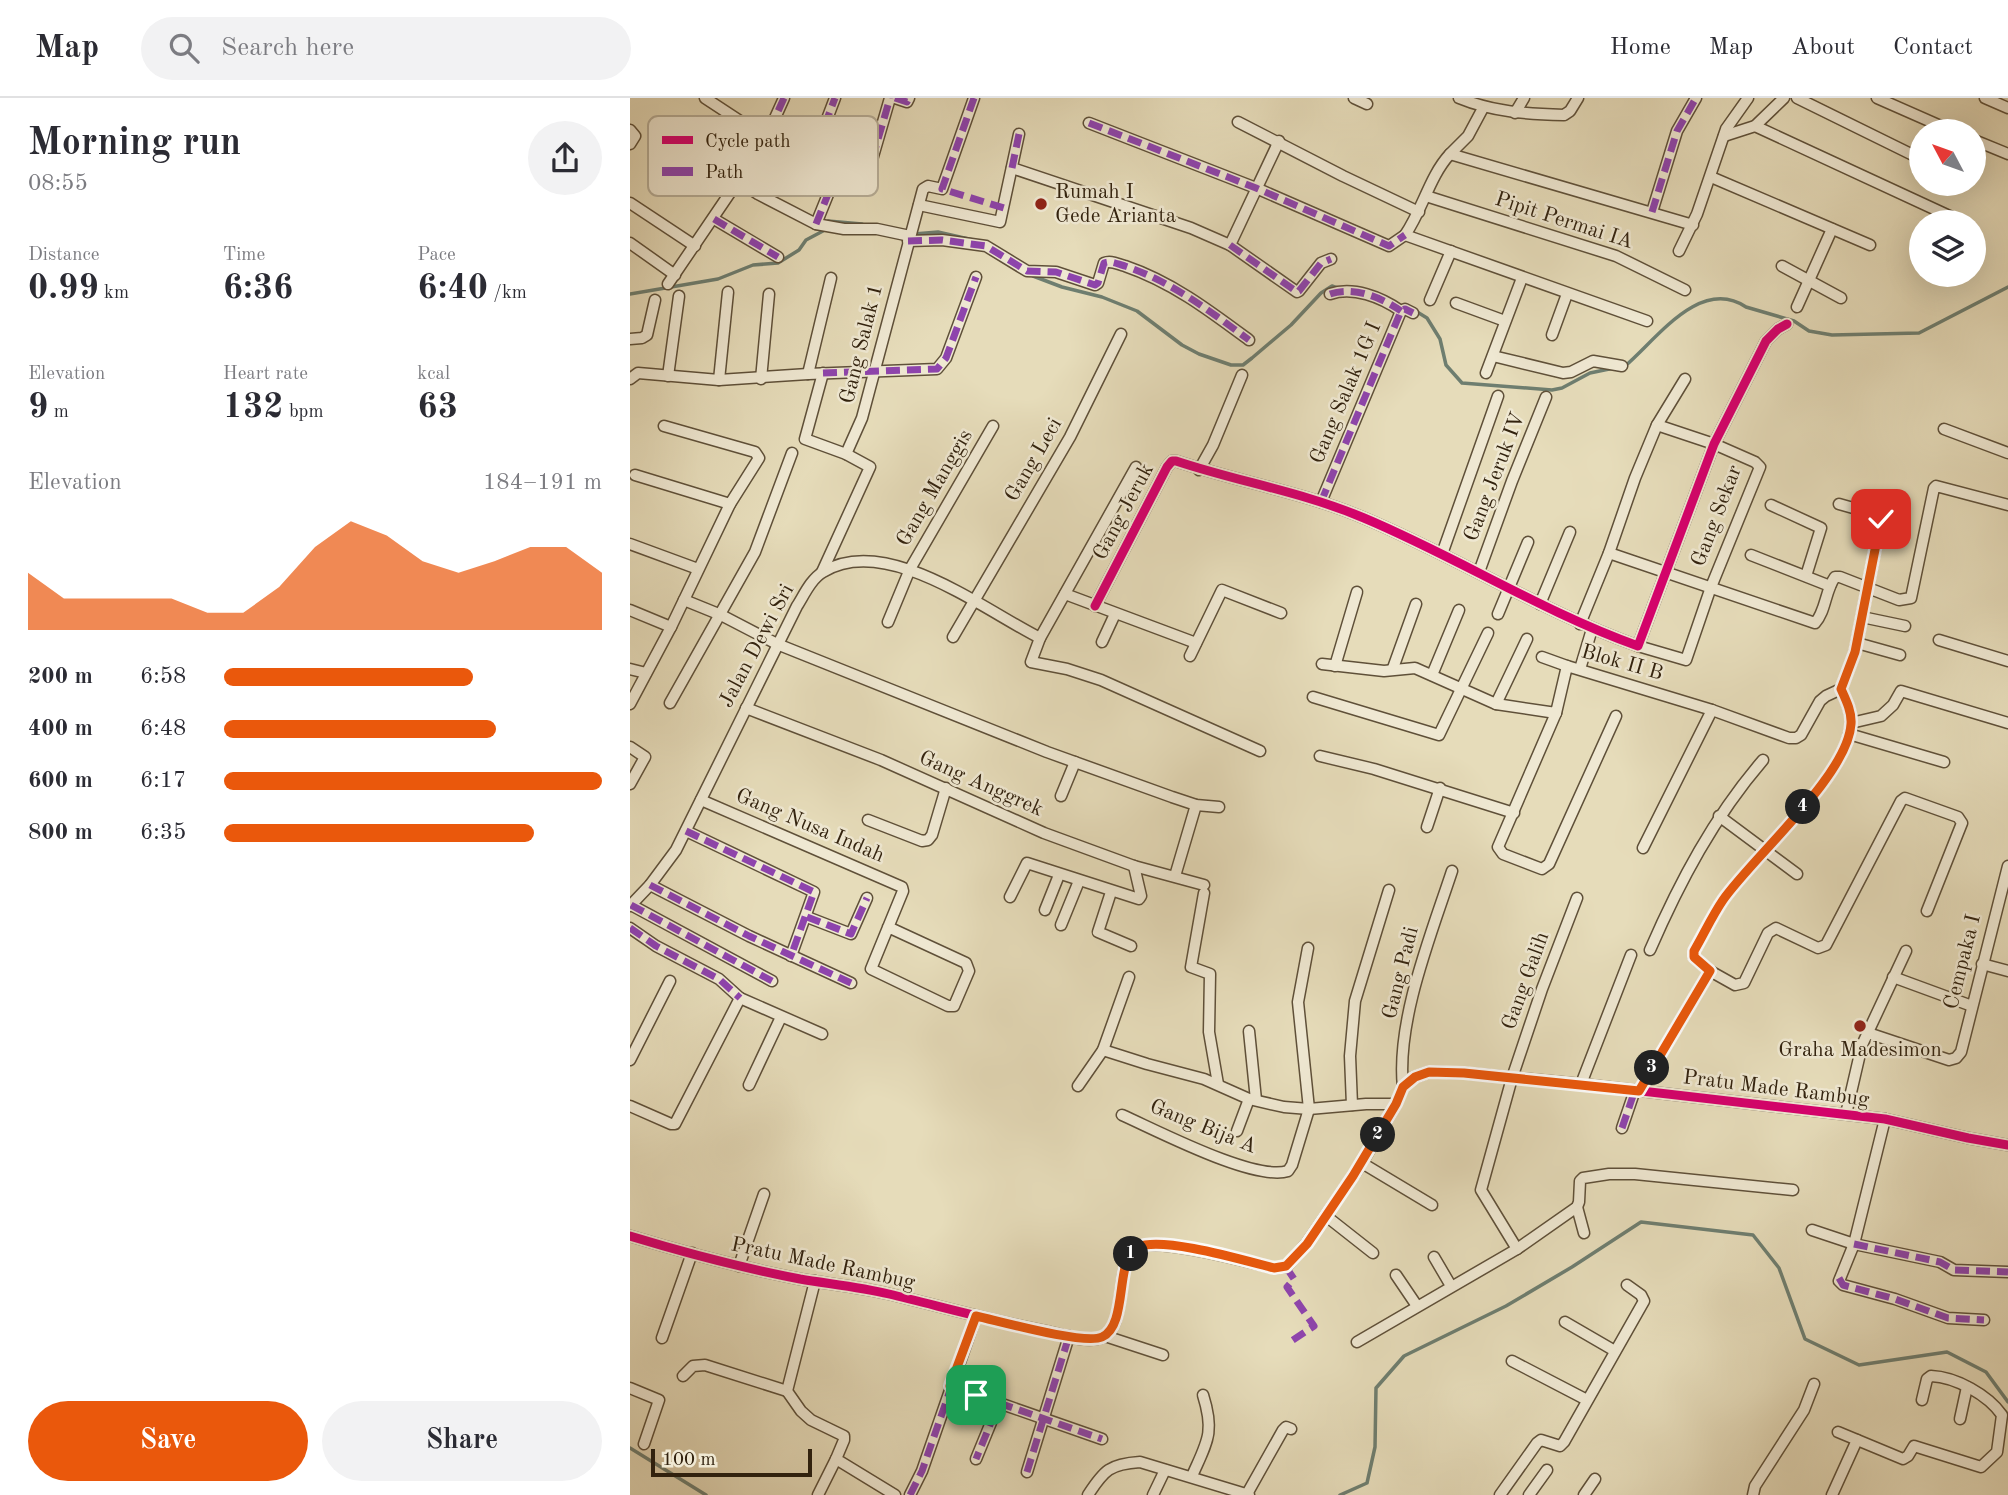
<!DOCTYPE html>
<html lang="en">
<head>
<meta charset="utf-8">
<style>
	:root { --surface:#fff; --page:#f2f2f3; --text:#2b2b33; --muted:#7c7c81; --line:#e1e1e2; --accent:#ea580c }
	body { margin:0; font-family:"Old Standard TT",serif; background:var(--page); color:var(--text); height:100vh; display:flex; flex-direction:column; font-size:26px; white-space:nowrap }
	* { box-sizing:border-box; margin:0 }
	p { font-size:23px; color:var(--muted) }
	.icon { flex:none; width:38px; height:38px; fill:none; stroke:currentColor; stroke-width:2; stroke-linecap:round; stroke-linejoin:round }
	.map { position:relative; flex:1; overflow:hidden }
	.sheet { display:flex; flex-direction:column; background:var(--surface); width:630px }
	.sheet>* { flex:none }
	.needle { width:46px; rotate:311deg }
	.fabs { position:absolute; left:1279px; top:21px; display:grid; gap:14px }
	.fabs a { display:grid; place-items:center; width:77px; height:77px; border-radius:50%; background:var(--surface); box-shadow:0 7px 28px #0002; font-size:35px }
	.scale { position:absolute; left:21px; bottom:18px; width:161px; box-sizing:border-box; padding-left:7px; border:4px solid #32220e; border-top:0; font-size:19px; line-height:24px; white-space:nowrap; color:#32220e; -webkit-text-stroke:5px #efe8d2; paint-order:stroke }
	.pin { position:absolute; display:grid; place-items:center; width:60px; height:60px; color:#fff; margin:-30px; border-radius:14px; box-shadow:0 4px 10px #0006 }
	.km { position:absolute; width:35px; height:35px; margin:-18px; border-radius:50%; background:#222; color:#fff; font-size:19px; line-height:35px; text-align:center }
	.round { display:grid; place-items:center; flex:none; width:74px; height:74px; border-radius:37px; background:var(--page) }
	.summary { display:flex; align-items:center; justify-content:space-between; height:119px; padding:0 28px }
	h1 { font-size:38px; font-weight:700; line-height:52px }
	.metrics { display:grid; grid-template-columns:repeat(3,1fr); gap:10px; height:119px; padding:7px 28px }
	.metrics div { display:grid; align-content:center }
	.metrics b { font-size:35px; font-weight:700 }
	.metrics small { font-size:19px; font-weight:400 }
	.metrics p { font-size:19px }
	.chart { height:196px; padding:14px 28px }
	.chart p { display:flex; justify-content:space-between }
	.chart svg { width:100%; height:126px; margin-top:7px; fill:var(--accent); opacity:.7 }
	.primary-button { display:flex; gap:14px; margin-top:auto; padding:14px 28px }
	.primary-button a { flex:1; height:80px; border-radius:42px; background:var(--accent); color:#fff; font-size:28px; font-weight:700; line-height:80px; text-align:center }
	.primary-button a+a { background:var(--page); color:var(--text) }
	ul { padding:0 28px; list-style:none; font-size:23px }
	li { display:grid; grid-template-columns:112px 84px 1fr; align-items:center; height:52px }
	li i { height:18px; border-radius:9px; background:var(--accent) }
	header { display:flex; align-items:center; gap:42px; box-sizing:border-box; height:98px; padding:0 35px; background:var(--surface); border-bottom:2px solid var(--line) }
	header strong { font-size:33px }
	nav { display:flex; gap:38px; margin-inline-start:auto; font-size:24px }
	.search { width:490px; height:63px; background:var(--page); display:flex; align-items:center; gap:18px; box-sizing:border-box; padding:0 24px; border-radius:38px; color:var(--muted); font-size:26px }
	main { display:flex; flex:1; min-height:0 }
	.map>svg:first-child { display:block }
</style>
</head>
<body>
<header>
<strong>Map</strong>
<div class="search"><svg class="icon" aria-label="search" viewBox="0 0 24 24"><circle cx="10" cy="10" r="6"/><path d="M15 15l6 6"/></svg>Search here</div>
<nav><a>Home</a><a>Map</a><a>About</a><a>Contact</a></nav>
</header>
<main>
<section class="sheet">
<div class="summary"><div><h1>Morning run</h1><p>08:55</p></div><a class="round"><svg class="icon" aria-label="share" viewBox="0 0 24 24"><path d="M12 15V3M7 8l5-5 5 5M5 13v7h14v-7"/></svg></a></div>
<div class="metrics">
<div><p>Distance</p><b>0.99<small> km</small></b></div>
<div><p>Time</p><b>6:36</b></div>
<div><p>Pace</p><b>6:40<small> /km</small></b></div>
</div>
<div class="metrics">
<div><p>Elevation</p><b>9<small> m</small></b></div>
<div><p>Heart rate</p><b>132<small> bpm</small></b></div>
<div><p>kcal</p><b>63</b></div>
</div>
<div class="chart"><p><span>Elevation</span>184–191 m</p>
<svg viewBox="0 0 160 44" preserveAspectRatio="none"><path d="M0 44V24L10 33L20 33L30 33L40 33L50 38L60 38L70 29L80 15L90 6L100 11L110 20L120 24L130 20L140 15L150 15L160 24V44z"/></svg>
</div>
<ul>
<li><b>200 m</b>6:58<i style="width:66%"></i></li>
<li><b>400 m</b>6:48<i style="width:72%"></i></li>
<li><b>600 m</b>6:17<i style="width:100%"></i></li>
<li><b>800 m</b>6:35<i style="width:82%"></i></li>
</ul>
<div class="primary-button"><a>Save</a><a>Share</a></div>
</section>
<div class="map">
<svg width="1378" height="1397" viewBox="0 0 1378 1397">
	<rect width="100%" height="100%" fill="#e6dcba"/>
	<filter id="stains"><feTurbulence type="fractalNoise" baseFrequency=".00286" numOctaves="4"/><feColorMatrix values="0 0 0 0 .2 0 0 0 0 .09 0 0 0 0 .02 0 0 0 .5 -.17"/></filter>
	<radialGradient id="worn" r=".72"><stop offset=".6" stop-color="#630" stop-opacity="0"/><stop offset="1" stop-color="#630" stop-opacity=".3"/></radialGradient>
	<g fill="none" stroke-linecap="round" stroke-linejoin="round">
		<g stroke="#6e7e70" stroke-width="3.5">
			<polyline points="198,123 232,126"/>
			<polyline points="284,136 308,134 343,142"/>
			<polyline points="403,178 432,189 472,199 507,213 552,247 569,256 601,267 613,267 622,260 661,227 691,195 702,188 710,191"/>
			<polyline points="0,196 88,181 123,167 148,165 169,152 176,142 193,133"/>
			<polyline points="784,212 797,220 810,241 816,267 832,285 922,292 932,290 960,275 984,270"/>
			<path d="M995 268C1026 242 1070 178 1116 209L1164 223 1179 233 1202 237 1289 235 1378 189"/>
			<polyline points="0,1350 76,1397"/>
			<polyline points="710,1397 737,1385 745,1349 746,1290 774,1258 876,1208 942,1169 1011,1124 1123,1137 1149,1170 1175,1241 1229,1267 1317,1254 1356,1274 1378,1304"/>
		</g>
		<defs>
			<g id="minor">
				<polyline points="75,0 136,40 108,83 128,96 186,126 214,131 247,131 280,138"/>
				<polyline points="154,0 136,40 174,59 183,55 186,50 205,0"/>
				<polyline points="265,0 277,4 279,0"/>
				<polyline points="724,0 737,6"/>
				<path d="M829 0C863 14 897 16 934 17L940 13 948 0"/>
				<polyline points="1167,0 1291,61"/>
				<polyline points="1247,0 1322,33"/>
				<polyline points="1355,0 1378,10"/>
				<polyline points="853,10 838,38 820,56 1063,127"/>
				<polyline points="885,15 894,0"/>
				<polyline points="608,24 713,78 789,114"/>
				<polyline points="459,25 626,90 759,148 775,137"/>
				<polyline points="1125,28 1328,122"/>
				<polyline points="0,32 5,38 0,46"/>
				<polyline points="1094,38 1125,28 1154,0"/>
				<polyline points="1344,42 1378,56"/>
				<path d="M820 56C799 79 793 111 775 137L1017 223"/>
				<polyline points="382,70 561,130 600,147 667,194 669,193 691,165 701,161"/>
				<polyline points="1081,79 1240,147"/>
				<polyline points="796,98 986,158 1055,192"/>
				<polyline points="0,105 65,148"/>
				<polyline points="289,107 370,124 389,36"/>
				<polyline points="1022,114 1047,33 1066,0"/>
				<polyline points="84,121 148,159"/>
				<polyline points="186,126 203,84 231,89 235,86 260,0"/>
				<path d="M278 143 312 142 356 148 397 173 426 174 465 187 468 185 474 165C481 162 487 166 495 168 542 184 580 213 619 242"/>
				<polyline points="0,145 45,177"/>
				<polyline points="600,147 649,43"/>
				<polyline points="1049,153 1067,116 1096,31 1118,0"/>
				<polyline points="1152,168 1211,200"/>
				<polyline points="201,180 178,276 307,271 316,260 346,179"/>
				<polyline points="38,186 108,83 75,59"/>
				<path d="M700 196C723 188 751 199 771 213"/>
				<polyline points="800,202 821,153"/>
				<polyline points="826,205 875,223"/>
				<polyline points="1167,209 1202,131"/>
				<polyline points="922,237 937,196"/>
				<polyline points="0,241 12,240 17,237 25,202"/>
				<polyline points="863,258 933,275 941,274 963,263 992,268"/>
				<polyline points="856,275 892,180"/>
				<polyline points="38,278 49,198"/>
				<polyline points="0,281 8,275 89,282 178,276"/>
				<polyline points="131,281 139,196"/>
				<polyline points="89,282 98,194"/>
				<polyline points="1314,331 1378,355"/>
				<polyline points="216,356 232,320 293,91 298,88 312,91 344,0"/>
				<polyline points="506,369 410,540 401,564 437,571 471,582 630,653"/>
				<polyline points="569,372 583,347 612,277"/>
				<polyline points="5,377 100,406"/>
				<polyline points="691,404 771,213 775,211 783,215"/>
				<polyline points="1141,407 1191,430 1176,478"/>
				<polyline points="0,446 68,471"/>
				<path d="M979 455 1185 525C1196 513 1195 493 1205 479H1210L1269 502 1281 500 1304 390 1306 388 1378 407"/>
				<polyline points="812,456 868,298"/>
				<polyline points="1121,457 1200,488"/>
				<polyline points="192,474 240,369 216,356 175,341 193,275"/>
				<polyline points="849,474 882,383 916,299"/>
				<polyline points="435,496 566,545"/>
				<polyline points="54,502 91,517 147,546 417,654 542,699 566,707 589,709"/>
				<polyline points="910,506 940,434"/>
				<path d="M465 508 537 369 542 363H546C609 384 673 394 734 420 827 459 913 514 1008 548L1084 346 1136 243 1148 231 1157 226"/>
				<polyline points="0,512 41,529"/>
				<polyline points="868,516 898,444"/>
				<polyline points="1232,519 1275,528"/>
				<polyline points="258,524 280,471 363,328"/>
				<polyline points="950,526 979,455 1005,380 1027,327 1055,281"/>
				<polyline points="323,539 440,339 491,236"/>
				<polyline points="1309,542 1378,563"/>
				<polyline points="472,544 485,516"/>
				<polyline points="1227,545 1270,557"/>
				<polyline points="1008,548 1056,562 1081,489 1130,369 1125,364 1084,346 1027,327"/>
				<polyline points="560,558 592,492 651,515"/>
				<polyline points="912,559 937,568"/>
				<polyline points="692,566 754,573 785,570 866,606 926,615 937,568 1082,612 1159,640 1166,640 1171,637 1190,603 1196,598 1211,591"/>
				<polyline points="705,568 727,494"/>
				<polyline points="763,570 786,506"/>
				<polyline points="0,571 16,575"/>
				<polyline points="950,571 962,531"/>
				<polyline points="802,577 829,512"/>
				<polyline points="683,599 809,637 858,535"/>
				<polyline points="40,605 125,454 162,355"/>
				<polyline points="0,606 41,529 100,406 129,360 125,354 34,328"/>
				<polyline points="866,606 897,541"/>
				<polyline points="116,610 251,662 414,735 504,768 574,787"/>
				<polyline points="926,615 868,749 873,756 912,771 919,766 986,618"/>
				<polyline points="1221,625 1251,618 1263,607 1271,593 1378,625"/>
				<polyline points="1219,636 1314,664"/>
				<polyline points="0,649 15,659 0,686"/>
				<polyline points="690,658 744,671 884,715"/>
				<polyline points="431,698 445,664"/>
				<polyline points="71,702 272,789 273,793 241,871 318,908 324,908 339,873 336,865 258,829"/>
				<polyline points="1089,718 1167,776"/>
				<polyline points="238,722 292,743 298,742 302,737 316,690"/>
				<polyline points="797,729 810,690"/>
				<polyline points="56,733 184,794 161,858"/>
				<polyline points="1013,750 1082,612"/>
				<polyline points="545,778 566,707"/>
				<polyline points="20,787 119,838 221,885"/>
				<polyline points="481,794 468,834 501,848"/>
				<polyline points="574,795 561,869 580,876 579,934 588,986"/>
				<polyline points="380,799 397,765 509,801 511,798 504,768"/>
				<polyline points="1,807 142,883"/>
				<path d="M0 808 20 787 46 752 167 508C174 497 181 481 193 474 256 435 354 512 410 540"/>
				<polyline points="415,812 429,777"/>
				<polyline points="177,819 221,836 237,800"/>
				<polyline points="431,827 449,783"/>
				<polyline points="0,830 26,848 89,881 110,900"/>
				<path d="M1020 852C1050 783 1084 719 1133 662"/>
				<polyline points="1352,866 1378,873"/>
				<polyline points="1080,873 1105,887 1114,885 1138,835 1146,830 1188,850 1196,847 1271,703 1275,700 1328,719 1332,725 1297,813"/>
				<polyline points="1263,879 1342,908"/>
				<polyline points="619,933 626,1002"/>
				<polyline points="1238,935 1319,962 1326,960 1331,954 1378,768"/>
				<polyline points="473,952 517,966 574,981 619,1001 654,1009 679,1011 736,1006 766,1006"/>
				<polyline points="0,962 40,883"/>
				<polyline points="951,986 1001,857"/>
				<polyline points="119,987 151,919"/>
				<polyline points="448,988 473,952 499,879"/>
				<path d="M773 989C766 923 801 837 822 773"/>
				<path d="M1009 993 1080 873 1064 859V853C1074 836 1082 818 1093 802 1124 758 1218 677 1221 626 1222 614 1216 602 1211 591L1225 554 1251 421 1248 417 1209 406"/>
				<polyline points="722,1007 720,958 725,903 759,792"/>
				<polyline points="0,1008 41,1026 45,1026 110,900 192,936"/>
				<polyline points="1216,1016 1232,947 1276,853"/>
				<path d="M492 1017C526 1032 625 1084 658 1073L662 1067 679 1011 668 904 678 850"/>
				<polyline points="1255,1021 1224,1146 1209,1183 1213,1187 1265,1201 1318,1220 1354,1222"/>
				<polyline points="992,1030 1005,992"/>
				<polyline points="607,1033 619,1001"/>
				<polyline points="732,1065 802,1107"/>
				<polyline points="947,1109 954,1135"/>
				<polyline points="696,1118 743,1155"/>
				<polyline points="1182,1132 1224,1146 1310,1164 1324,1172 1378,1174"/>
				<path d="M0 1138C56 1155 113 1170 170 1181 200 1186 230 1189 259 1196 313 1209 366 1224 420 1234 434 1237 452 1244 467 1241 500 1234 483 1171 504 1152 520 1136 621 1165 644 1170L656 1169 677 1145 732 1065 766 1006 773 989 782 980 799 974 834 975 951 986 1255 1021 1338 1040 1378 1047"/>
				<polyline points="887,1151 851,1092 882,980 912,891 947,800"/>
				<polyline points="804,1159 821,1188"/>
				<polyline points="109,1168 134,1096"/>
				<polyline points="766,1177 787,1208"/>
				<polyline points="185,1183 157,1293 171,1313 181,1322 214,1338 214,1342 206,1361 265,1397"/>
				<polyline points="935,1224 985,1253"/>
				<polyline points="475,1238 533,1257"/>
				<polyline points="32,1240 62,1155"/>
				<polyline points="727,1244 887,1151 947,1109 949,1104 950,1083 953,1080 979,1076 1005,1076 1163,1092"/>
				<polyline points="882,1263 957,1302"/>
				<polyline points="53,1278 63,1268 75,1267 157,1293"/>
				<polyline points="320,1288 369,1305 346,1361"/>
				<polyline points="0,1290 29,1302 14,1346"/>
				<polyline points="369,1305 472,1341"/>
				<polyline points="1330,1321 1337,1289"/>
				<path d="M1208 1334 1273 1361 1278 1358 1284 1348 1351 1369 1367 1354 1372 1317C1358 1297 1326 1279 1301 1278L1297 1281 1292 1302"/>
				<polyline points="397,1374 439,1238"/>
				<path d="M562 1378C577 1344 585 1335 573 1297"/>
				<polyline points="617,1396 653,1332 656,1329 661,1331"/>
				<polyline points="188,1397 206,1361"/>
				<polyline points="280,1397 292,1373 346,1218"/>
				<path d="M458 1397C474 1372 480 1366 510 1364L619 1397"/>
				<polyline points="523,1397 535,1372"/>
				<polyline points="870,1397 907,1345 911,1342 930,1348 934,1344 1014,1203 1011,1197 997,1187"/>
				<polyline points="899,1397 917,1372"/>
				<polyline points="954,1397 965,1381"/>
				<polyline points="1123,1397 1125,1388 1174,1312 1184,1286"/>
				<polyline points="1202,1397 1227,1342"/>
			</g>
		</defs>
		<use href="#minor" stroke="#5f5039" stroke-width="13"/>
		<use href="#minor" stroke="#efe8d2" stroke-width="10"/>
		<g stroke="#8e44ad" stroke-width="7" stroke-dasharray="14 7" stroke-linecap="butt">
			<polyline points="154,0 136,40 174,59 183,55 186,50 205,0"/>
			<polyline points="265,0 277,4 279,0"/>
			<polyline points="344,0 312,91 374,110"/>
			<polyline points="459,25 626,90 759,148 775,137"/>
			<polyline points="75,59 108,83"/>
			<polyline points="382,70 389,36"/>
			<polyline points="1022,114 1047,33 1066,0"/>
			<polyline points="84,121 148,159"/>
			<polyline points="186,126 203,84 231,89 235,86 260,0"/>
			<path d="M278 143 312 142 356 148 397 173 426 174 465 187 468 185 474 165C481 162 487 166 495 168 542 184 580 213 619 242"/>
			<polyline points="600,147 667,194 669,193 691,165 701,161"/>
			<path d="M700 196C723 188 751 199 771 213"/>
			<polyline points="193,275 307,271 316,260 346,179"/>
			<polyline points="691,404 771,213 775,211 783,215"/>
			<polyline points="56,733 184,794 161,858"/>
			<polyline points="20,787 119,838 221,885"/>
			<polyline points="1,807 142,883"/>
			<polyline points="177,819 221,836 237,800"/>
			<polyline points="0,830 26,848 89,881 110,900"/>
			<polyline points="992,1030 1005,992"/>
			<polyline points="1224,1146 1310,1164 1324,1172 1378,1174"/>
			<polyline points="656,1169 664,1181 657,1189 684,1228 660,1244"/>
			<polyline points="1209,1180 1213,1187 1265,1201 1318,1220 1354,1222"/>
			<polyline points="320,1288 369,1305 346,1361"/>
			<polyline points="369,1305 472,1341"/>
			<polyline points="397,1374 439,1238"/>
			<polyline points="280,1397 292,1373 346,1218"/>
		</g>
		<defs>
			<g id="cycleway">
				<path d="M465 508 537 369 542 363H546C609 384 673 394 734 420 827 459 913 514 1008 548L1084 346 1136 243 1148 231 1157 226"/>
				<path d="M0 1138C56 1155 113 1170 170 1181 200 1186 230 1189 259 1196 313 1209 366 1224 420 1234 434 1237 452 1244 467 1241 500 1234 483 1171 504 1152 520 1136 621 1165 644 1170L656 1169 677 1145 732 1065 766 1006 773 989 782 980 799 974 834 975 951 986 1255 1021 1338 1040 1378 1047"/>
			</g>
		</defs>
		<use href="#cycleway" stroke="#efe8d2" stroke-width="13"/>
		<use href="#cycleway" stroke="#d6006c" stroke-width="9"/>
	</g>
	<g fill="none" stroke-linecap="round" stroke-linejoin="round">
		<defs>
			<path id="route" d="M346 1297 320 1288 346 1218C369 1223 454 1247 472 1239 499 1227 484 1159 508 1149 533 1138 616 1163 644 1170L656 1168 677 1146 723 1078 766 1006 773 989 785 979 799 974 834 975 1009 993 1080 873 1064 859V853C1074 836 1082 818 1093 802 1124 758 1218 677 1221 626 1222 614 1216 602 1211 591L1225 554 1251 421"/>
		</defs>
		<use href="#route" stroke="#fff" stroke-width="14"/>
		<use href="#route" stroke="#ea580c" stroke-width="9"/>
	</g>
	<g fill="#8f2418" stroke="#efe8d2" stroke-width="2.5">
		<circle cx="411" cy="106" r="7"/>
		<circle cx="1230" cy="928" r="7"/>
	</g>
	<g text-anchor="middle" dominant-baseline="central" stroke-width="5" stroke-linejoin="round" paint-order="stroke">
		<g font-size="21" fill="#32220e" stroke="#efe8d2" text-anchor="start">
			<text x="425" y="94">Rumah I<tspan x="425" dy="24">Gede Arianta</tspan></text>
			<text x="1230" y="952" text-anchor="middle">Graha Madesimon</text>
		</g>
		<g font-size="21" fill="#32220e" stroke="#efe8d2">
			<text transform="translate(934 123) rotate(18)">Pipit Permai IA</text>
			<text transform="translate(232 246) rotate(-76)">Gang Salak 1</text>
			<text transform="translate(716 295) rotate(-67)">Gang Salak 1G I</text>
			<text transform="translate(404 362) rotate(-60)">Gang Leci</text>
			<text transform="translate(865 379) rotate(-69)">Gang Jeruk IV</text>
			<text transform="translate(305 390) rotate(-60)">Gang Manggis</text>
			<text transform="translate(494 414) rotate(-62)">Gang Jeruk</text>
			<text transform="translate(1087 418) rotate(-69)">Gang Sekar</text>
			<text transform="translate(127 548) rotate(-62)">Jalan Dewi Sri</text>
			<text transform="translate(992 565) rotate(16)">Blok II B</text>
			<text transform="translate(351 686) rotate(24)">Gang Anggrek</text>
			<text transform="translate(180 728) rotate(23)">Gang Nusa Indah</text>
			<text transform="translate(1333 864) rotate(-76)">Cempaka I</text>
			<text transform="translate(771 875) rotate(-76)">Gang Padi</text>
			<text transform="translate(896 883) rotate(-70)">Gang Galih</text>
			<text transform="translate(1146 991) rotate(7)">Pratu Made Rambug</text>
			<text transform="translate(573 1029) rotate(22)">Gang Bija A</text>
			<text transform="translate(193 1166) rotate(12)">Pratu Made Rambug</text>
		</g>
	</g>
	<rect x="18" y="18" width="230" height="80" rx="10" fill="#efe8d2" stroke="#b6ad97" stroke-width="2"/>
	<rect x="32" y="38" width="31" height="8" fill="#d6006c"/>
	<rect x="32" y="69" width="31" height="9" fill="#8e44ad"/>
	<g font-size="19" fill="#32220e">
		<text x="75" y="49">Cycle path</text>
		<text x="75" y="80">Path</text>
	</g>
	<rect width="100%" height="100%" filter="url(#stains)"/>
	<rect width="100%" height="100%" fill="url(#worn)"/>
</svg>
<div class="fabs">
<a><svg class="needle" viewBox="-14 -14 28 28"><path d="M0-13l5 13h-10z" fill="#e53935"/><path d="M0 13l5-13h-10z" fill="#7c7c81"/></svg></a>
<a><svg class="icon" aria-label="layers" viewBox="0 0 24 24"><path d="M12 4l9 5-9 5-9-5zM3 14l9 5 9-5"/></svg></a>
</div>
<div class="scale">100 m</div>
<div class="pin" style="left:346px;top:1297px;background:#1e9e55"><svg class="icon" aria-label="arrive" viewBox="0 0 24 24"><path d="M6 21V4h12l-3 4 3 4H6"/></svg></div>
<div class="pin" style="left:1251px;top:421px;background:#d93025"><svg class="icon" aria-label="check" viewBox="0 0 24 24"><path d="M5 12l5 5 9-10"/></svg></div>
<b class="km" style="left:501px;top:1156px">1</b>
<b class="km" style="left:748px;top:1037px">2</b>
<b class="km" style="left:1022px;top:970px">3</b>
<b class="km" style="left:1173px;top:709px">4</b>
</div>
</main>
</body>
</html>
